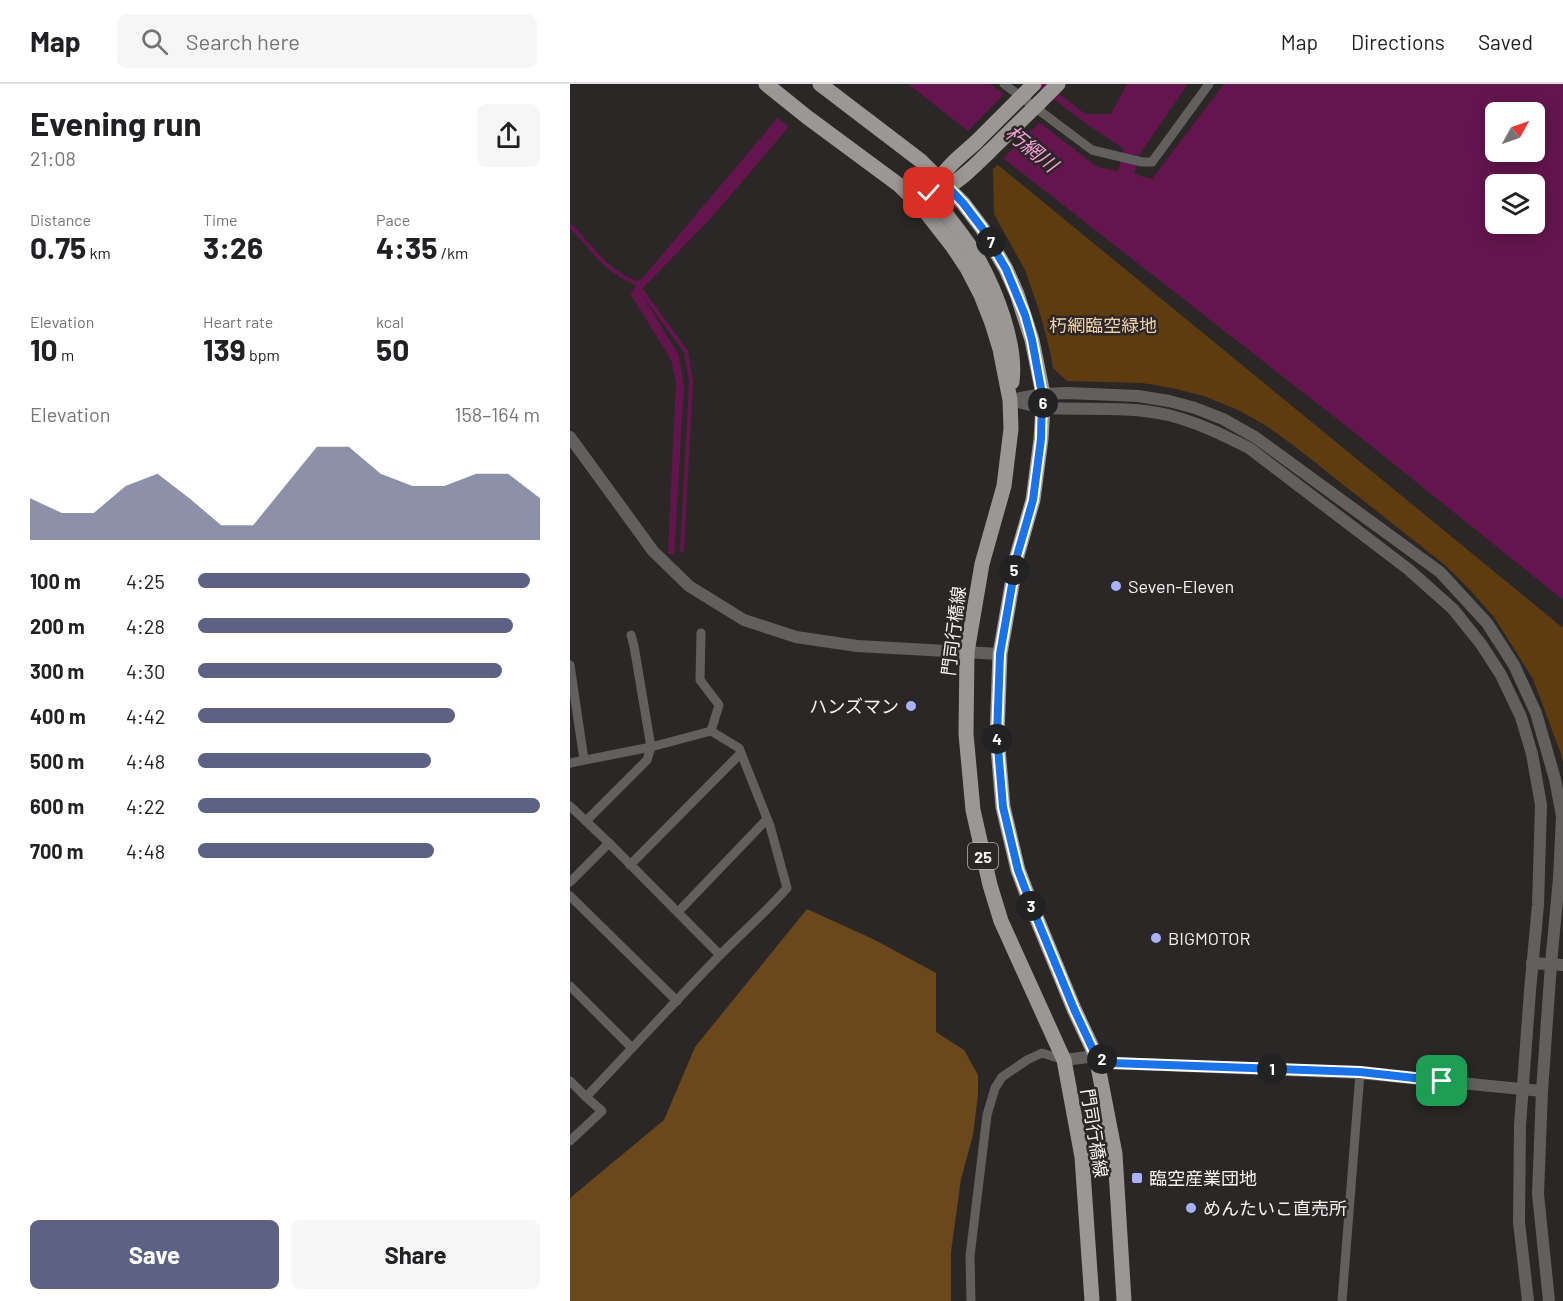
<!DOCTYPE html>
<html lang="en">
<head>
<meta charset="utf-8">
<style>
	:root { --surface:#fff; --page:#f6f6f6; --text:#202124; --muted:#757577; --line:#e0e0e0; --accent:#5d6285 }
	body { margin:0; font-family:Barlow,"Noto Sans JP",sans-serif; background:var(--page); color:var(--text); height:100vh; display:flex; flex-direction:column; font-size:22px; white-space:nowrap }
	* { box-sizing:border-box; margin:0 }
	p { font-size:20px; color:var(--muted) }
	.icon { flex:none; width:33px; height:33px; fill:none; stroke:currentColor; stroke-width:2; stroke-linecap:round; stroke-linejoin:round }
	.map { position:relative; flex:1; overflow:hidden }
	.drawer { display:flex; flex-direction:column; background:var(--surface); width:570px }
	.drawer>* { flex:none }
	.needle { width:39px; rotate:50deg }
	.fabs { position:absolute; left:915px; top:18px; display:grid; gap:12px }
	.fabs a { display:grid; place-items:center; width:60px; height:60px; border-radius:9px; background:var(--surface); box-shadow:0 3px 15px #0003; font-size:30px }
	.pin { position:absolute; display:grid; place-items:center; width:51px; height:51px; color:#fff; margin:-26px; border-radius:12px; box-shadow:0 3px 9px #0006 }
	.km { position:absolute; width:30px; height:30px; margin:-15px; border-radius:50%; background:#222; color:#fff; font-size:16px; line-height:30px; text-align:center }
	.round { display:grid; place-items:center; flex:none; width:63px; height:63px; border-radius:9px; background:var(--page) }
	.summary { display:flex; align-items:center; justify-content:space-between; height:102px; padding:0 30px }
	h1 { font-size:33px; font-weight:700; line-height:45px }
	.figures { display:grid; grid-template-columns:repeat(3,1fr); gap:9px; height:102px; padding:6px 30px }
	.figures div { display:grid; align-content:center }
	.figures b { font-size:30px; font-weight:700 }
	.figures small { font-size:16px; font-weight:400 }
	.figures p { font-size:16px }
	.chart { height:168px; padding:12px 30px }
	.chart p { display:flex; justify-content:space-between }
	.chart svg { width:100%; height:108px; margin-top:6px; fill:var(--accent); opacity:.7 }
	.button { display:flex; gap:12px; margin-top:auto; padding:12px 30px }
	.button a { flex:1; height:69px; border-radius:9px; background:var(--accent); color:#fff; font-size:24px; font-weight:700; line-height:69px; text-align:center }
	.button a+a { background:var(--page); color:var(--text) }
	ul { padding:0 30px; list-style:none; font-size:20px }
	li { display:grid; grid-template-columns:96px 72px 1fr; align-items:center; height:45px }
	li i { height:15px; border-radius:8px; background:var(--accent) }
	header { display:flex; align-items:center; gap:36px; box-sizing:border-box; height:84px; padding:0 30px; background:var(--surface); border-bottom:2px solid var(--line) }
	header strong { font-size:28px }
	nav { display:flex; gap:33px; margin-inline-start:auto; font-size:21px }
	.search { width:420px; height:54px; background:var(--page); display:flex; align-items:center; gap:15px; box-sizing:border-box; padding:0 21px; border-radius:9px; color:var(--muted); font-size:22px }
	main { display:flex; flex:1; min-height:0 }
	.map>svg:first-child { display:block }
</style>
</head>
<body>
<header>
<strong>Map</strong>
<div class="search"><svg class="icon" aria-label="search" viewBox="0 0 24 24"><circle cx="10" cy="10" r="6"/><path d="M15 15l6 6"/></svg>Search here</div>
<nav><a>Map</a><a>Directions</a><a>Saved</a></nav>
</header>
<main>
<section class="drawer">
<div class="summary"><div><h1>Evening run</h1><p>21:08</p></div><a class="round"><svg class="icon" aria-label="share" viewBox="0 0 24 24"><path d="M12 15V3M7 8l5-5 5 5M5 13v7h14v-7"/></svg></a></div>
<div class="figures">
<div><p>Distance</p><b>0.75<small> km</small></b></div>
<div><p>Time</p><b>3:26</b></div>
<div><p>Pace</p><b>4:35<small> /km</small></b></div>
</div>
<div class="figures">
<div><p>Elevation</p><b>10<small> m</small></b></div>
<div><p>Heart rate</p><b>139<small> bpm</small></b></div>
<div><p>kcal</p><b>50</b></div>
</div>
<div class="chart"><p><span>Elevation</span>158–164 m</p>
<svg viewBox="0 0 160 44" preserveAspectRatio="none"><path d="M0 44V27L10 33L20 33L30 22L40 17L50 27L60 38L70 38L80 22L90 6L100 6L110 17L120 22L130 22L140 17L150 17L160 27V44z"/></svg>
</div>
<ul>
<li><b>100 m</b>4:25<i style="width:97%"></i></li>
<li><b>200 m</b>4:28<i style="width:92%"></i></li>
<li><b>300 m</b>4:30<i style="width:89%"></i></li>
<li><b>400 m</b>4:42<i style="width:75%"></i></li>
<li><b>500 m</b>4:48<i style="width:68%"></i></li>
<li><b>600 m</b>4:22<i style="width:100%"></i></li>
<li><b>700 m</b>4:48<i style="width:69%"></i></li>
</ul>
<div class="button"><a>Save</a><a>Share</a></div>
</section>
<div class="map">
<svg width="993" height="1217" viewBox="0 0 993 1217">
	<rect width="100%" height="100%" fill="#2b2727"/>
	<polygon fill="#5f3c0f" points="428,81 993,544 993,679 991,670 963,595 924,533 900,506 875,481 723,361 695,341 668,326 634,312 602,304 572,299 497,297 483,284 480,267 469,226 455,186 424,130 423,85"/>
	<polygon fill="#6b471c" points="237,825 305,856 366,889 366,948 394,966 408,991 408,1011 403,1051 391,1095 381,1168 381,1217 0,1217 0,1114 94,1036 125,963"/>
	<g fill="#64154e" fill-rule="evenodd">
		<polygon points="236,0 255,0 143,132 70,207 109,272 114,303 104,471 98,469 106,298 101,276 60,209"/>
		<path d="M338 0H420L527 83 548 87 554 65 518 41 464 0H477L515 30H541L557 0H618L571 68 564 90 582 95 654 0H993V516L785 349ZM926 28H964V68H926ZM926 100H964V140H926Z"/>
	</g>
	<g fill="#2b2727">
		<polygon points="232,0 258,0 221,45 205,32"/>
		<polygon points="436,8 472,36 431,76 396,49"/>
	</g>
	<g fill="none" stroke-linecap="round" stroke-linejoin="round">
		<g stroke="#64154e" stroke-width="4">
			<path d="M0 141C20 163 39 190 68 200L70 197"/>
			<polyline points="69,203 116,268 121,297 112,466"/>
		</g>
		<g stroke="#61605f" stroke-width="9">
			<polyline points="434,0 522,66 572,78 582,78 639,0"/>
			<polyline points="131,549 130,596 149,621 141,647"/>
			<polyline points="0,581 14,676"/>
			<path d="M0 679 81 663 141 647 169 664 200 742 217 804C197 827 174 847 152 869 106 916 62 965 16 1013L0 997"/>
			<polyline points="0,722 39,759 150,871"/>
			<polyline points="16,737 77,676 81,663 64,562 61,551"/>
			<polyline points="60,781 171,669"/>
			<polyline points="0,798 39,759"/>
			<polyline points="0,812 107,917"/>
			<polyline points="108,828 197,735"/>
			<polyline points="0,902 62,964"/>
			<polyline points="0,1057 32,1027 16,1013"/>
			<polyline points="401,1217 400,1172 417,1031 425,1004 432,993 457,976 472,969 494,976"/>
			<polyline points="772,1217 790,989"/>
		</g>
		<g stroke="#61605f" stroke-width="12">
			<polyline points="440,316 473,310 498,309 568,312 599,317 625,324 653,335 685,353 870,488 917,539 944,581 966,629 985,695 992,732 989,794 981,880 972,1007 968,1110 979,1217"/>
			<path d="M444 317C454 319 465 323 475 324 516 326 558 322 598 331 627 338 653 351 679 364L838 485 883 525 911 560 931 591 951 633 962 670 971 721 968 821 960 907 950 1041 949 1138 958 1217"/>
			<polyline points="0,353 83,467 119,502 174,536 226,553 287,562 430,570"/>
			<polyline points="962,879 993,881"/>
			<polyline points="494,976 526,972 542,979 790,989 972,1007"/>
		</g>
		<g stroke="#9a9795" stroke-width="15">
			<polyline points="196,0 237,33 329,101 351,122 383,163 397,184 411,211 422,239 430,265 440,316 441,345 434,402 412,480 397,568 396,650 403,726 420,801 431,837 494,976 512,1073 522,1217"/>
			<polyline points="250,0 351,77 393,119 412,144 436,185 447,210 462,256 473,310 473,324 471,355 463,416 447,472 430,570 427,652 433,723 448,786 462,823 504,925 526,972 545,1070 554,1217"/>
			<polyline points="455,9 464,0"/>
			<polyline points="469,19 488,0"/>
			<path d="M406 58C386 77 358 92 371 123 383 140 396 155 407 173 426 207 447 260 442 298"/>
			<path d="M335 105C371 119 395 91 419 68"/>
		</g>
		<g stroke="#9a9795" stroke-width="15">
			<polyline points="406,58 455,9"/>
			<polyline points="419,68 469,19"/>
		</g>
	</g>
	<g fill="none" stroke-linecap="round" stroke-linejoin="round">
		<defs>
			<polyline id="route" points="359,109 378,103 393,119 412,144 436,185 455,231 462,256 472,310 471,355 463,416 447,472 430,570 427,652 433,723 448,786 462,823 504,925 526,972 542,979 790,988 872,997"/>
		</defs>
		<use href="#route" stroke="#fff" stroke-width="12"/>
		<use href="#route" stroke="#1a73e8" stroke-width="8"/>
	</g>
	<g fill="#a7b1fc" stroke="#2b2727" stroke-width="2">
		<circle cx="546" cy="502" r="6"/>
		<circle cx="341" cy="622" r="6"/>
		<circle cx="586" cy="854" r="6"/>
		<rect x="561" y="1088" width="12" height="12" rx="3"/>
		<circle cx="621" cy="1124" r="6"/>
	</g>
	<g text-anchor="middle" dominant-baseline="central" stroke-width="5" stroke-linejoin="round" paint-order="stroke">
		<rect fill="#2b2727" stroke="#b8b5b5" stroke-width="1.5" x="398" y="759" width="30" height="26" rx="4.5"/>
		<g font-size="16" font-weight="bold" fill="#f5f2f2">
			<text x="413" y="772">25</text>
		</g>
		<g font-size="18" fill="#f3d0ab" stroke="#2b2727">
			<text x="533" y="241">朽網臨空緑地</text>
		</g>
		<g font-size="18" fill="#f5f2f2" stroke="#2b2727" text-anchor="start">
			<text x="558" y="502">Seven-Eleven</text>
			<text x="329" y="622" text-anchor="end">ハンズマン</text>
			<text x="598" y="854">BIGMOTOR</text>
			<text x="579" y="1094">臨空産業団地</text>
			<text x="633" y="1124">めんたいこ直売所</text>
		</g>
		<g font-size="18" fill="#f5f2f2" stroke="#2b2727">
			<text transform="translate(383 547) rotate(-83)">門司行橋線</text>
			<text transform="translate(525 1049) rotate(81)">門司行橋線</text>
		</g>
		<g font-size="20" font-style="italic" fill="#f69ed6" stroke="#2b2727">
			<text transform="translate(462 64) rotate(39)">朽網川</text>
		</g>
	</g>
</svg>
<div class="fabs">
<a><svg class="needle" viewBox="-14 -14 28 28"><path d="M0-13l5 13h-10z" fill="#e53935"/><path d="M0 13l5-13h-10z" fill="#757577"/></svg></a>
<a><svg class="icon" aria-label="layers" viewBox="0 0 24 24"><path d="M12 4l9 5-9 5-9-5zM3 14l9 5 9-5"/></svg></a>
</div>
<div class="pin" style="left:872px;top:997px;background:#1e9e55"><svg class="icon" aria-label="arrive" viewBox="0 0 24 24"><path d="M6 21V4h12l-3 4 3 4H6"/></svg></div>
<div class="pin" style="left:359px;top:109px;background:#d93025"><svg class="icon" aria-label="check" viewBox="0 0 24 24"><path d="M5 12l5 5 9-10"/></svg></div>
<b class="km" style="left:702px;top:985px">1</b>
<b class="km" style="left:532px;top:975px">2</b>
<b class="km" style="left:461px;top:822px">3</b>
<b class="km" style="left:427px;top:655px">4</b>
<b class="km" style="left:444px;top:486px">5</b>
<b class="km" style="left:473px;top:319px">6</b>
<b class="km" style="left:421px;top:158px">7</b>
</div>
</main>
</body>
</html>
